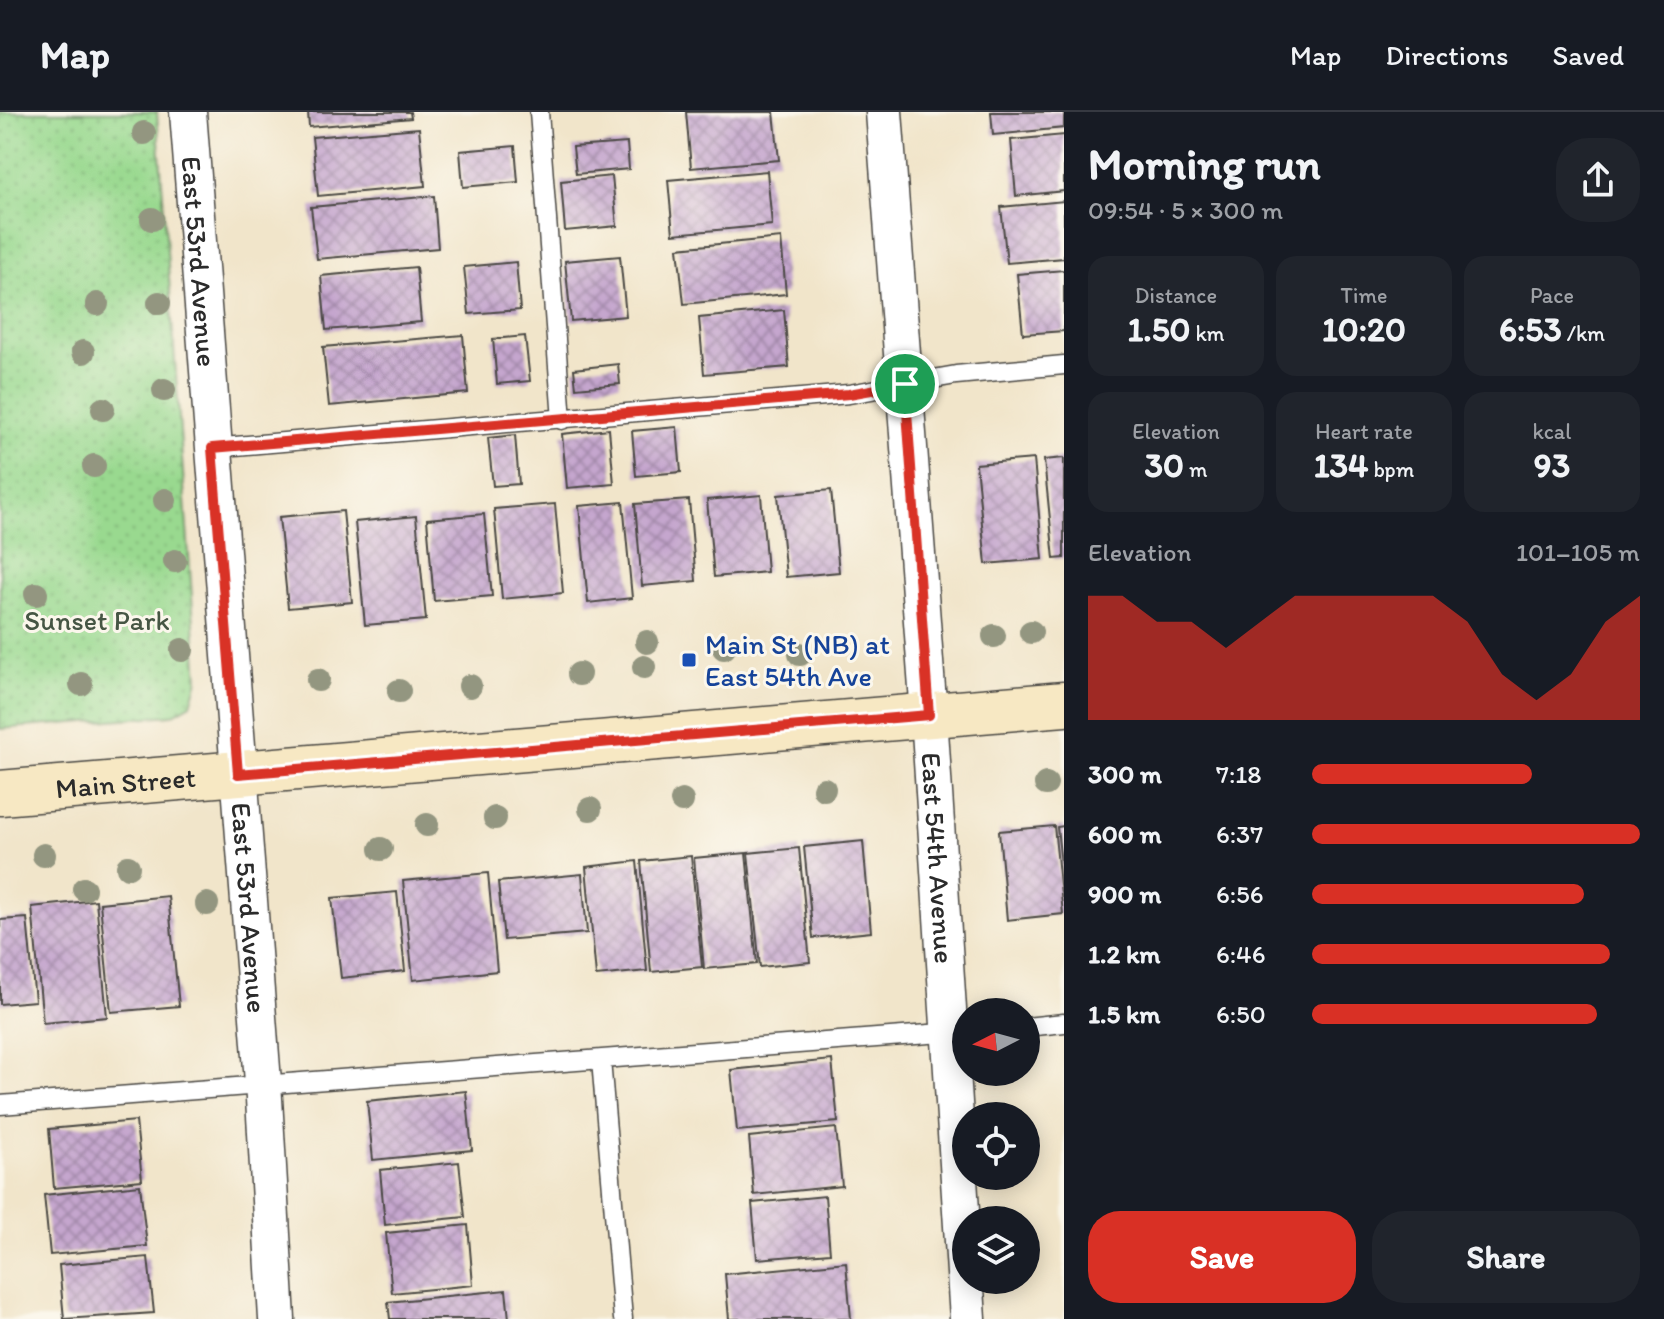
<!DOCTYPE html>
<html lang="en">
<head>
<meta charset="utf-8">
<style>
	:root { --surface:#171b24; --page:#20242c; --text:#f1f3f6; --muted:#9ea1a6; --line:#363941; --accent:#d93025 }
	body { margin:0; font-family:Itim,sans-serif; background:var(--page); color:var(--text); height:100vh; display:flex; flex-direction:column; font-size:30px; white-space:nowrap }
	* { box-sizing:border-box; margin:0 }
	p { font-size:26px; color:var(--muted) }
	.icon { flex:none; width:44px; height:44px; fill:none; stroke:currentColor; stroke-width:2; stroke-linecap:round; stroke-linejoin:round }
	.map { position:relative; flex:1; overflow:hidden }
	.panel { display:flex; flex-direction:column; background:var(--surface); width:600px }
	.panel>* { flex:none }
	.needle { width:52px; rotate:264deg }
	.tools { position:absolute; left:952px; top:886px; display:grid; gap:16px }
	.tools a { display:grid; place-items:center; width:88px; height:88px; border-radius:50%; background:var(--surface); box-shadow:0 4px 20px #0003; font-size:40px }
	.pin { position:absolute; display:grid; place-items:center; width:68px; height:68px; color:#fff; margin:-34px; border:4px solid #fff; border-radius:50%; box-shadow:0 2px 8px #0007 }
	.round { display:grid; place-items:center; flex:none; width:84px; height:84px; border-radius:32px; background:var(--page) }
	.headline { display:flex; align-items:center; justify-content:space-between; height:136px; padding:0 24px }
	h1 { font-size:44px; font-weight:700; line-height:60px }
	.figures { display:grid; grid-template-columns:repeat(3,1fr); gap:12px; height:136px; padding:8px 24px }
	.figures div { display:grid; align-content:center; border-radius:20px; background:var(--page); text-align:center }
	.figures b { font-size:34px; font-weight:700 }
	.figures small { font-size:22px; font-weight:400 }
	.figures p { font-size:22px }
	.chart { height:224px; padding:16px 24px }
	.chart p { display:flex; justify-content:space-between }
	.chart svg { width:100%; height:144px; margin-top:8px; fill:var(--accent); opacity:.7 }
	.action { display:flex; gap:16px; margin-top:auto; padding:16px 24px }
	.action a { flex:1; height:92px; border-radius:32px; background:var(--accent); color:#fff; font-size:32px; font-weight:700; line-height:92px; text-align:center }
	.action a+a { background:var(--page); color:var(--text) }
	ul { padding:0 24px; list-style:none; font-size:26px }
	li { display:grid; grid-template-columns:128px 96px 1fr; align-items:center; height:60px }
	li i { height:20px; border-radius:10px; background:var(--accent) }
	header { display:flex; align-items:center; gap:48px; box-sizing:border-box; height:112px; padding:0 40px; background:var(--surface); border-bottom:2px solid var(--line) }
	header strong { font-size:38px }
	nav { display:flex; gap:44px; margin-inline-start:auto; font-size:28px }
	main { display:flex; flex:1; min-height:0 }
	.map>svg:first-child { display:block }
</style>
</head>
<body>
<header>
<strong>Map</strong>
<nav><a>Map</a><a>Directions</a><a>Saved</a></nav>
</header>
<main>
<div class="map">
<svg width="1064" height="1207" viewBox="0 0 1064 1207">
	<defs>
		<pattern id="grass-dots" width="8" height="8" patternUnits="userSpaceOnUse" patternTransform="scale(2)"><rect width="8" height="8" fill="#99d98f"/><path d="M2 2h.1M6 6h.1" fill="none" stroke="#84ba7c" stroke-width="1.8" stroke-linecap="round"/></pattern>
		<pattern id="building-cross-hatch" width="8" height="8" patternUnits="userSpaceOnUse" patternTransform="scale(2)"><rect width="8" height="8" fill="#c5a6ce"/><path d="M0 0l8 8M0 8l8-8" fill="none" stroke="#a087a7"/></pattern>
	</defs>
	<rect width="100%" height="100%" fill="#fbf7ec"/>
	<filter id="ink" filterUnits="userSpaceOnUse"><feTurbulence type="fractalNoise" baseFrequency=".0125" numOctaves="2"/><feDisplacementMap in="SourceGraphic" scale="16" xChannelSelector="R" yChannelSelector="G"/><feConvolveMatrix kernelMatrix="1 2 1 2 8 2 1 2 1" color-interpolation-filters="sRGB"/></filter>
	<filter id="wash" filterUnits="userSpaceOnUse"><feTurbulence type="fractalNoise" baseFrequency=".006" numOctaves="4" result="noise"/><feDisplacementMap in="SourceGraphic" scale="32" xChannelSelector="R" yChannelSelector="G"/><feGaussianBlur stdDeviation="1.8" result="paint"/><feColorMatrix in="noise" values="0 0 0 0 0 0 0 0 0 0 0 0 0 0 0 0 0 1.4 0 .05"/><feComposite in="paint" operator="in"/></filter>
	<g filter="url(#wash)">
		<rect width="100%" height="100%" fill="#f1e5ca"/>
		<polygon fill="url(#grass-dots)" stroke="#62825d" stroke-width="2" points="0,0 157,0 198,568 191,592 172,603 0,617"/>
		<g id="blocks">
			<g fill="url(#building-cross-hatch)">
				<polygon points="308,0 410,0 411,6 309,15"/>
				<polygon points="686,0 774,0 779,48 691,56"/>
				<polygon points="991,0 1064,0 1064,16 993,23"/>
				<polygon points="419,16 425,74 318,84 312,25"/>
				<polygon points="1064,23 1064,79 1016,84 1011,28"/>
				<polygon points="627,31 629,57 576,62 573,35"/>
				<polygon points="515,34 518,70 463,75 460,39"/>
				<polygon points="767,59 772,113 673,122 668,68"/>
				<polygon points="612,64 617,114 565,119 561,69"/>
				<polygon points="434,84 438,136 317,147 311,95"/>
				<polygon points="1064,89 1064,146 1007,151 1001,95"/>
				<polygon points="781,126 786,182 684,192 678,136"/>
				<polygon points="620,144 626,204 571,209 565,149"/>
				<polygon points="516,150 520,198 469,202 464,155"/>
				<polygon points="416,155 421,210 326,218 321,164"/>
				<polygon points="1064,158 1064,219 1023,222 1017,162"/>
				<polygon points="784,198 789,255 704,262 699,206"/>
				<polygon points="463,223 468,281 329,294 323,235"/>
				<polygon points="525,224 530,269 497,272 493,227"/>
				<polygon points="618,252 620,272 576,276 574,257"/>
				<polygon points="677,315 681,360 636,364 632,319"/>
				<polygon points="609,317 614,372 567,376 562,322"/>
				<polygon points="515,323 519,372 493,374 488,326"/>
				<polygon points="1064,346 1064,446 1054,447 1044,348"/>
				<polygon points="1034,347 1043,447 986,452 976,352"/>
				<polygon points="831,378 839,460 786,465 778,383"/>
				<polygon points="761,383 767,460 714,465 707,388"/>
				<polygon points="689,388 696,469 642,474 635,392"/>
				<polygon points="623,390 632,486 588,491 579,394"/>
				<polygon points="555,392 563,481 502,487 494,397"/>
				<polygon points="343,399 352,490 288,496 279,405"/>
				<polygon points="484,402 492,484 434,489 427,407"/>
				<polygon points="416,404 426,508 365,513 355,410"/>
				<polygon points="1054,714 1063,802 1007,808 999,719"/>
				<polygon points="1064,714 1064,761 1062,761 1057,715"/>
				<polygon points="863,729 871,820 813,826 804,735"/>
				<polygon points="799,736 810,850 760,855 748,741"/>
				<polygon points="746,741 757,852 704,857 694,746"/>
				<polygon points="691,744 702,855 651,860 641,749"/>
				<polygon points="637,749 647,859 596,864 586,755"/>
				<polygon points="488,761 497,859 413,868 403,769"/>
				<polygon points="582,762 587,821 504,828 498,770"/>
				<polygon points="397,780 405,859 341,866 332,786"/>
				<polygon points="168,784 179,894 111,900 100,791"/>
				<polygon points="96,788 107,905 43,911 32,795"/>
				<polygon points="27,806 35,889 0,892 0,808"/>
				<polygon points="832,948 838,1010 737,1019 731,958"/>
				<polygon points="466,979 472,1038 373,1048 367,989"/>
				<polygon points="136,1009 142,1068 54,1076 49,1017"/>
				<polygon points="836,1016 842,1074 754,1083 749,1025"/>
				<polygon points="459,1050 465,1105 385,1113 380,1058"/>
				<polygon points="140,1073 147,1134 50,1143 44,1083"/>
				<polygon points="825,1084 830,1141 757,1147 752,1091"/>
				<polygon points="468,1113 473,1173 392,1181 386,1121"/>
				<polygon points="148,1145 154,1201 64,1207 59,1153"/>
				<polygon points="846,1150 851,1207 729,1207 725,1162"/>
				<polygon points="506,1178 509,1207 390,1207 388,1190"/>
			</g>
		</g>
	</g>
	<g filter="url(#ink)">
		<use href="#blocks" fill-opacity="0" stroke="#494743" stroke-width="2"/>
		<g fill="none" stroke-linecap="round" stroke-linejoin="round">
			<defs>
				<g id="lane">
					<polyline points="539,0 562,308"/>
					<polyline points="212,336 849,282 956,263 1064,253"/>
					<polyline points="1026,915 1064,911"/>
					<polyline points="601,948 623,1207"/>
					<polyline points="0,993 955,920"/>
				</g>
				<g id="street">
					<path id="s1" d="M188 0 263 970 277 1207"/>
					<path id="s2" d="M884 0 929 603 968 1207"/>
				</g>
				<g id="secondary">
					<path id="s3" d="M0 681 1064 592"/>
				</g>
			</defs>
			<use href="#lane" stroke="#494743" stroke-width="21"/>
			<use href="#street" stroke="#494743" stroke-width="39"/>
			<use href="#secondary" stroke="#494743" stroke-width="47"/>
			<use href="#lane" stroke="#fff" stroke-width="18"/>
			<use href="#street" stroke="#fff" stroke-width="36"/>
			<use href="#secondary" stroke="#f7e8c3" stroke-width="44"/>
		</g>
		<g fill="#939680">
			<circle cx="144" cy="21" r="12"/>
			<circle cx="152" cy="107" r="12"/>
			<circle cx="159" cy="191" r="12"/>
			<circle cx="97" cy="192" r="12"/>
			<circle cx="83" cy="240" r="12"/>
			<circle cx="164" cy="278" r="12"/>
			<circle cx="103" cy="297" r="12"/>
			<circle cx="94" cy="354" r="12"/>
			<circle cx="165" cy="388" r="12"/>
			<circle cx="175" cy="449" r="12"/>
			<circle cx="36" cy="482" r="12"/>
			<circle cx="1031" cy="520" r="12"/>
			<circle cx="994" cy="524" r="12"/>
			<circle cx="647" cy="530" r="12"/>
			<circle cx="724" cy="536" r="12"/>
			<circle cx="182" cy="538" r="12"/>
			<circle cx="800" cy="542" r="12"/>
			<circle cx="644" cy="555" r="12"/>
			<circle cx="579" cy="562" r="12"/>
			<circle cx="318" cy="568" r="12"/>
			<circle cx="81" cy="572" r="12"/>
			<circle cx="470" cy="574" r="12"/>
			<circle cx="399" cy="579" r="12"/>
			<circle cx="1046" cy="672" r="12"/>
			<circle cx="824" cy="677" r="12"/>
			<circle cx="682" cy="689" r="12"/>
			<circle cx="590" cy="697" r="12"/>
			<circle cx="495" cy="706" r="12"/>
			<circle cx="427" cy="713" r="12"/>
			<circle cx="381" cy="737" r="12"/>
			<circle cx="44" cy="743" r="12"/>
			<circle cx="128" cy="755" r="12"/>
			<circle cx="84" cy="777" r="12"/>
			<circle cx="207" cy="792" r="12"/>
		</g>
	</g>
	<g fill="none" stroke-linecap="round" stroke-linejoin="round" filter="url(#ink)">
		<defs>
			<polygon id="route" points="905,272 929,603 238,662 212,336 849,282"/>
		</defs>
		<use href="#route" stroke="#fff" stroke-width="16"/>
		<use href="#route" stroke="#d93025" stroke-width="10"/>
	</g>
	<rect fill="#1a4fb4" stroke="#fbf7ec" stroke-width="3" x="681" y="540" width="16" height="16" rx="4"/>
	<g text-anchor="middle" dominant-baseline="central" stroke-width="6" stroke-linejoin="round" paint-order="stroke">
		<g font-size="28" fill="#2b2b2b" stroke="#fbf7ec">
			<text stroke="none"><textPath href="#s1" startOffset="150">East 53rd Avenue</textPath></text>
			<text stroke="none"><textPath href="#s3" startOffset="126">Main Street</textPath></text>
			<text stroke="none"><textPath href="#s2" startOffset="748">East 54th Avenue</textPath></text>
			<text stroke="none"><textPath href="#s1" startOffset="798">East 53rd Avenue</textPath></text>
		</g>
		<g font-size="28" fill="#465644" stroke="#fbf7ec">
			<text x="97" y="508">Sunset Park</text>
		</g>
		<g font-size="28" fill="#164399" stroke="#fbf7ec" text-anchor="start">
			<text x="705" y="532">Main St (NB) at<tspan x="705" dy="32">East 54th Ave</tspan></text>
		</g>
	</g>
</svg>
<div class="tools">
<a><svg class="needle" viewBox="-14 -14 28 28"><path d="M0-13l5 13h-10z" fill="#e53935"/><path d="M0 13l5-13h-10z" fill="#9ea1a6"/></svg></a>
<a><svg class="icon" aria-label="locate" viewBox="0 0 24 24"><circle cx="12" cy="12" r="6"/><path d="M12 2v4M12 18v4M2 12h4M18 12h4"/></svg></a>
<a><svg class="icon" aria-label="layers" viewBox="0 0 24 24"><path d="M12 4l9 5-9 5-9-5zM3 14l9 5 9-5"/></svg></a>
</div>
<div class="pin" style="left:905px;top:272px;background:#1e9e55"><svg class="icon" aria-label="arrive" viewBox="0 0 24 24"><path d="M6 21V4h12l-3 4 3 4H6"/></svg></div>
</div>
<section class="panel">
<div class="headline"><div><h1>Morning run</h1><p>09:54 · 5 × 300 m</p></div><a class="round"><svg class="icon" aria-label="share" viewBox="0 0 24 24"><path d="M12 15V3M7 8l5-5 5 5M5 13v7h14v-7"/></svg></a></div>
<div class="figures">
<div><p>Distance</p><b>1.50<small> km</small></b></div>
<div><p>Time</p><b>10:20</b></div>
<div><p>Pace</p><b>6:53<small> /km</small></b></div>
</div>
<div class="figures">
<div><p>Elevation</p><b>30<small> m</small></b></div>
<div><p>Heart rate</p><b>134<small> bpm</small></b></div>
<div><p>kcal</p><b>93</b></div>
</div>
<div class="chart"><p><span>Elevation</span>101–105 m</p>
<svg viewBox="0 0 160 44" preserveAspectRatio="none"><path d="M0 44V6L10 6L20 14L30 14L40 22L50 14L60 6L70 6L80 6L90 6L100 6L110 14L120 30L130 38L140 30L150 14L160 6V44z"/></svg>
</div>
<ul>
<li><b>300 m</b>7:18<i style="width:67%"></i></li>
<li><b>600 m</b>6:37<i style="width:100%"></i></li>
<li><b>900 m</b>6:56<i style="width:83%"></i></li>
<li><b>1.2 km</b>6:46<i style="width:91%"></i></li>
<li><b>1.5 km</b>6:50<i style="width:87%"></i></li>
</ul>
<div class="action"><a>Save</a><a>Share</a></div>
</section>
</main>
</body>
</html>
